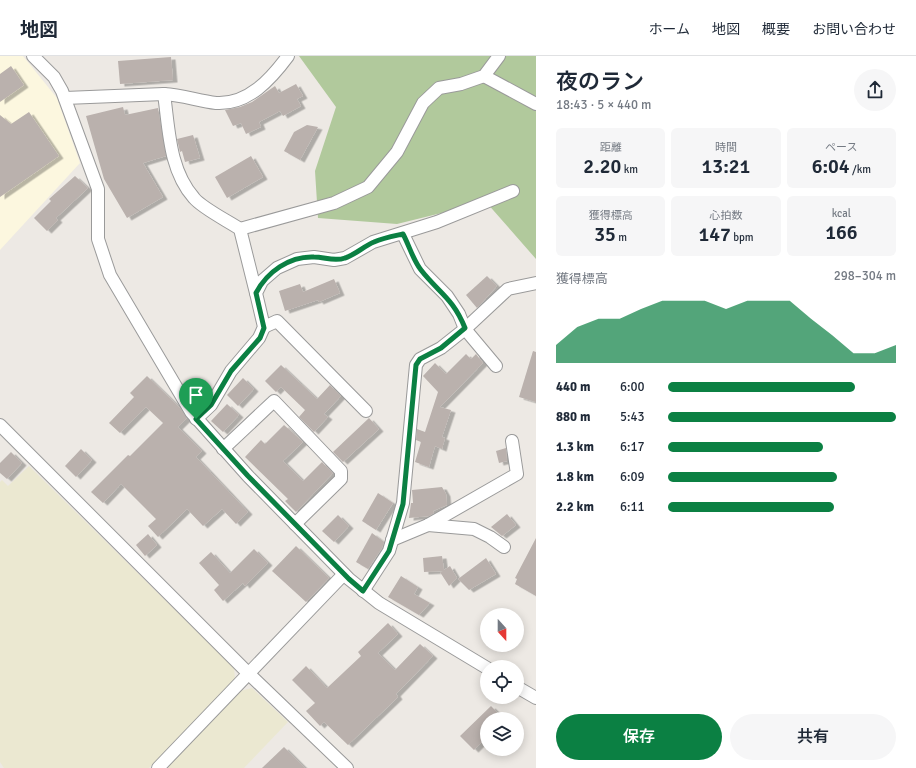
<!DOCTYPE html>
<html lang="ja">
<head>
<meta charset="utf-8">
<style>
	:root { --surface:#fff; --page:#f6f6f7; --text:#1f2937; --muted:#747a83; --line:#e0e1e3; --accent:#0b8043 }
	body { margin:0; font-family:Signika,"Noto Sans JP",sans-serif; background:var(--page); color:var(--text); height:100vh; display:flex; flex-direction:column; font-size:15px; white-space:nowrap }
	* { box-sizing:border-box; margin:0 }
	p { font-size:13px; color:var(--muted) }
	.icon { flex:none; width:22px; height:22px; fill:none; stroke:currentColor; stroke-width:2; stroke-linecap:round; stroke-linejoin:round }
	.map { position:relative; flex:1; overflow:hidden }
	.panel { display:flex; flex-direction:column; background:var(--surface); width:380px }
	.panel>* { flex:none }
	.needle { width:26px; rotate:159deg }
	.fabs { position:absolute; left:480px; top:552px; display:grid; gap:8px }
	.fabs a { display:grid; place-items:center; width:44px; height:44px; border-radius:50%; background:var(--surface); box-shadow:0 2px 10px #0003; font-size:20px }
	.pin { position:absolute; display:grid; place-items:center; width:34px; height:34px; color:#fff; margin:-41px -17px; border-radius:50% 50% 50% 0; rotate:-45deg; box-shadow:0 0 4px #0007 }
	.pin .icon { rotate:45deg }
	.round { display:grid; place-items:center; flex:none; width:42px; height:42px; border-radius:21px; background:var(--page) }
	.summary { display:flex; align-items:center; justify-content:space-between; height:68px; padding:0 20px }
	h1 { font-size:22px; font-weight:600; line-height:30px }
	.figures { display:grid; grid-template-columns:repeat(3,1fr); gap:6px; height:68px; padding:4px 20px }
	.figures div { display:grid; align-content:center; border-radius:6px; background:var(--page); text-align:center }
	.figures b { font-size:20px; font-weight:600 }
	.figures small { font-size:11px; font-weight:400 }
	.figures p { font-size:11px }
	.chart { height:112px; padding:8px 20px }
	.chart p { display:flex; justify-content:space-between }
	.chart svg { width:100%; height:72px; margin-top:4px; fill:var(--accent); opacity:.7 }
	.action { display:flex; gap:8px; margin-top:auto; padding:8px 20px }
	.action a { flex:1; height:46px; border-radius:24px; background:var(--accent); color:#fff; font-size:16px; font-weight:600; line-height:46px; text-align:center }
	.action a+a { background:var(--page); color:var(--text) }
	ul { padding:0 20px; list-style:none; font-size:13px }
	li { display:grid; grid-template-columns:64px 48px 1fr; align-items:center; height:30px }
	li i { height:10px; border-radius:5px; background:var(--accent) }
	header { display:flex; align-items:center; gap:24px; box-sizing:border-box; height:56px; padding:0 20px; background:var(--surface); border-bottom:1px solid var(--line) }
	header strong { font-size:19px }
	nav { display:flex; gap:22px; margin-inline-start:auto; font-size:14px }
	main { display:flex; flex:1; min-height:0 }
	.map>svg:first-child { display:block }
</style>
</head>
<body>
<header>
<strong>地図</strong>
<nav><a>ホーム</a><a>地図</a><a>概要</a><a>お問い合わせ</a></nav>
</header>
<main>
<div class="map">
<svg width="536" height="712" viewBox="0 0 536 712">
	<defs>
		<filter id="shadow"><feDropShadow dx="4.5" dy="2.5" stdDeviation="0" flood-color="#0004"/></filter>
	</defs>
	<rect width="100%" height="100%" fill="#ede9e4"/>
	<polygon fill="#fcf7df" points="0,0 23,0 57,42 80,107 0,194"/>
	<g fill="#ebe8d1">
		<polygon points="29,410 234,612 235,623 149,712 4,712 0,706 0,426 2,424 8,430"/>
		<polygon points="252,632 288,666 244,712 166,712 240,635"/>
	</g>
	<polygon fill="#b1c99c" points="299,0 536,0 536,203 486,146 397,168 318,162 315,115 336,51"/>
	<g fill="#bab1ad" filter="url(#shadow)">
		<polygon points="171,1 173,24 120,28 118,5"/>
		<polygon points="11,10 24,29 0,46 0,18"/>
		<polygon points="296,28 303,40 297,43 301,50 283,60 280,55 259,66 261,71 246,78 241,67 233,70 225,54 240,51 252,46 275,30 279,37"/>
		<polygon points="123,51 125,59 158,52 166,100 143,107 163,141 127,162 104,123 86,60"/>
		<polygon points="29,56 59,100 0,141 0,59 11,68"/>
		<polygon points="307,69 318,71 300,104 284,95 294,76"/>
		<polygon points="193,79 200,102 185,106 182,95 180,96 177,83"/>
		<polygon points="251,100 263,121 227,142 215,121"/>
		<polygon points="75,120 88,132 56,162 58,164 47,175 34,162 51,145 49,143"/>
		<polygon points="487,220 497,230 477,252 466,239"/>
		<polygon points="334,223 340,237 319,246 318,244 285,255 279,235 300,228 303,236"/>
		<polygon points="533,295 536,296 536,346 519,341"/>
		<polygon points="466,298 471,303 476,298 483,307 440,351 451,354 442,381 445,382 442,393 435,390 429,411 415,406 421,386 416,384 417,373 425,376 438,336 423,320 435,307 446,318"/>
		<polygon points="281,309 317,343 330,329 341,340 324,358 328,361 314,376 299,361 305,354 281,331 276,336 265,325"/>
		<polygon points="147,320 180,352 187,362 178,371 202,395 196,401 248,456 236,468 222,453 203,470 187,453 158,481 148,470 156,463 121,428 103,447 91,436 128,399 130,400 163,367 146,351 120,377 109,367 134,341 130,337"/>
		<polygon points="243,322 254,333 238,350 227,339"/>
		<polygon points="227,348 239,359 223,376 211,365"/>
		<polygon points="369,362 379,373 343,406 333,396"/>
		<polygon points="284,369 303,386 283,405 303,425 322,406 333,417 296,456 285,445 288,443 245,401 261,384 265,388"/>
		<polygon points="506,392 507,405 499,407 496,395"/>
		<polygon points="81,393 92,404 76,421 65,410"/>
		<polygon points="11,396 22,407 7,423 0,417 0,407"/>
		<polygon points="442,431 446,438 447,449 433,455 434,457 429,460 409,462 411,447 413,447 412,434"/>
		<polygon points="378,437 393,447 376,474 362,465"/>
		<polygon points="507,458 516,469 502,480 491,471"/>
		<polygon points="338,459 349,470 334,486 322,475"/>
		<polygon points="372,477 384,486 382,492 368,513 356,506"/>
		<polygon points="148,478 157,489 145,500 136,489"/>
		<polygon points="536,482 536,540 515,528 517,523 515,522"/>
		<polygon points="296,490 329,522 306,546 272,515"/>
		<polygon points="254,493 268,507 245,530 243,527 223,545 214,534 219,529 199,507 211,496 230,517"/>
		<polygon points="442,500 444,514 450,510 457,522 449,530 440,516 443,515 424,516 423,502"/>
		<polygon points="486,502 496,518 469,534 458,523"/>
		<polygon points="401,520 418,531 414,538 430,547 419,559 388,541"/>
		<polygon points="388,567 398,578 378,597 395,614 420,588 433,600 396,638 398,641 348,689 324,666 320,670 306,655 315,647 292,624 306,610 327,632 361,600 358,596"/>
		<polygon points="491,650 504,663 487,663 487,681 474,694 460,680"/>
		<polygon points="284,691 305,712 262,712"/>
	</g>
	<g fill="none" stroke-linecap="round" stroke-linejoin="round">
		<defs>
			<g id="minor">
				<polyline points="33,0 54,21 62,35 98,133 98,183 110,219 191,356 248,420 349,523 379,547 487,612"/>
				<polyline points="484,20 536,48"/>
				<path d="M164 38C169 73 169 114 194 142 202 152 228 165 240 173L256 237"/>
				<path d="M65 42 164 38C182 39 199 45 216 47 248 49 271 23 288 0"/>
				<polyline points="240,173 334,147 368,131 397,96 423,47 439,32 461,28 484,20 499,0"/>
				<polyline points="403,178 420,213 447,240 459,258 465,273 496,310"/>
				<polyline points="264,271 277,265 366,355"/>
				<polyline points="196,363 211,349 231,315 259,282 264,271 256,237 262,225 277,212 297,203 314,201 334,204 345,202 373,186 437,166 513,135"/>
				<polyline points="0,369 249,618 347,712"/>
				<polyline points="223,393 274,345 341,415 341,423 295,468"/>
				<polyline points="428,469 474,473 490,481 504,491"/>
				<polyline points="392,484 428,469 517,418 512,385"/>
				<polyline points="363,535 389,495 403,447 416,309 420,303 441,292 465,273 508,233 536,227"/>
				<polyline points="517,631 536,642"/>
				<polyline points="158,712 344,518"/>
			</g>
		</defs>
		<use href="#minor" stroke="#9a9a9a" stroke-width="14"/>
		<use href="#minor" stroke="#fff" stroke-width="12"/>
	</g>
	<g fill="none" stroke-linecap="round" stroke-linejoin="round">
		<defs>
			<path id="route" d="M403 178C409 189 413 204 421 214 439 237 453 242 465 272L441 292 420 303 416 309 403 448 389 495 363 535 349 523 248 420 196 363 211 349 231 315 260 282 264 272 256 237C267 216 289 200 314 201 325 201 334 206 345 202 355 199 364 190 374 186 383 182 394 180 403 178Z"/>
		</defs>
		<use href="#route" stroke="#fff" stroke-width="8"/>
		<use href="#route" stroke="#0b8043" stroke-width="5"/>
	</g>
</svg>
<div class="fabs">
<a><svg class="needle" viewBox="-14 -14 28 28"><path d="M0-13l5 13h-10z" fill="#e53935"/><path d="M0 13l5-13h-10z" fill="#747a83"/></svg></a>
<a><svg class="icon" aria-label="locate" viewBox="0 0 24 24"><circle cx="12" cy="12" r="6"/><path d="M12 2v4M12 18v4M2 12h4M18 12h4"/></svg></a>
<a><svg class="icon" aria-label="layers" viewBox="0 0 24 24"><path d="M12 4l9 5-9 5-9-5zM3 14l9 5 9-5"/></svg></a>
</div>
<div class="pin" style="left:196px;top:363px;background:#1e9e55"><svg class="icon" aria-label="arrive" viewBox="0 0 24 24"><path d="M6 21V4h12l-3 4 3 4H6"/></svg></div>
</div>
<section class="panel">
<div class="summary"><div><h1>夜のラン</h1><p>18:43 · 5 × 440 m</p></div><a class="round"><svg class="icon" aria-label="share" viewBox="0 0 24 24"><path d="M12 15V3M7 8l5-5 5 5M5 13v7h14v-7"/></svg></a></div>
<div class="figures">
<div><p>距離</p><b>2.20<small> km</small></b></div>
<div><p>時間</p><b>13:21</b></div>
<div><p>ペース</p><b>6:04<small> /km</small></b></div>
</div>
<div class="figures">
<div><p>獲得標高</p><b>35<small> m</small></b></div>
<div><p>心拍数</p><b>147<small> bpm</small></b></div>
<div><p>kcal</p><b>166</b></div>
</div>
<div class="chart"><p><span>獲得標高</span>298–304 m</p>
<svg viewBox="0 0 160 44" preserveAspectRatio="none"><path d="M0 44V33L10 22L20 17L30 17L40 11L50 6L60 6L70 6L80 11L90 6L100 6L110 6L120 17L130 27L140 38L150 38L160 33V44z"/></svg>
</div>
<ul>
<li><b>440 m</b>6:00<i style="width:82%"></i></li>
<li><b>880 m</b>5:43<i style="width:100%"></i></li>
<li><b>1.3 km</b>6:17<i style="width:68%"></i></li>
<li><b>1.8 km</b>6:09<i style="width:74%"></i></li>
<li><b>2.2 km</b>6:11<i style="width:73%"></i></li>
</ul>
<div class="action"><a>保存</a><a>共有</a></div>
</section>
</main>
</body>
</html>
